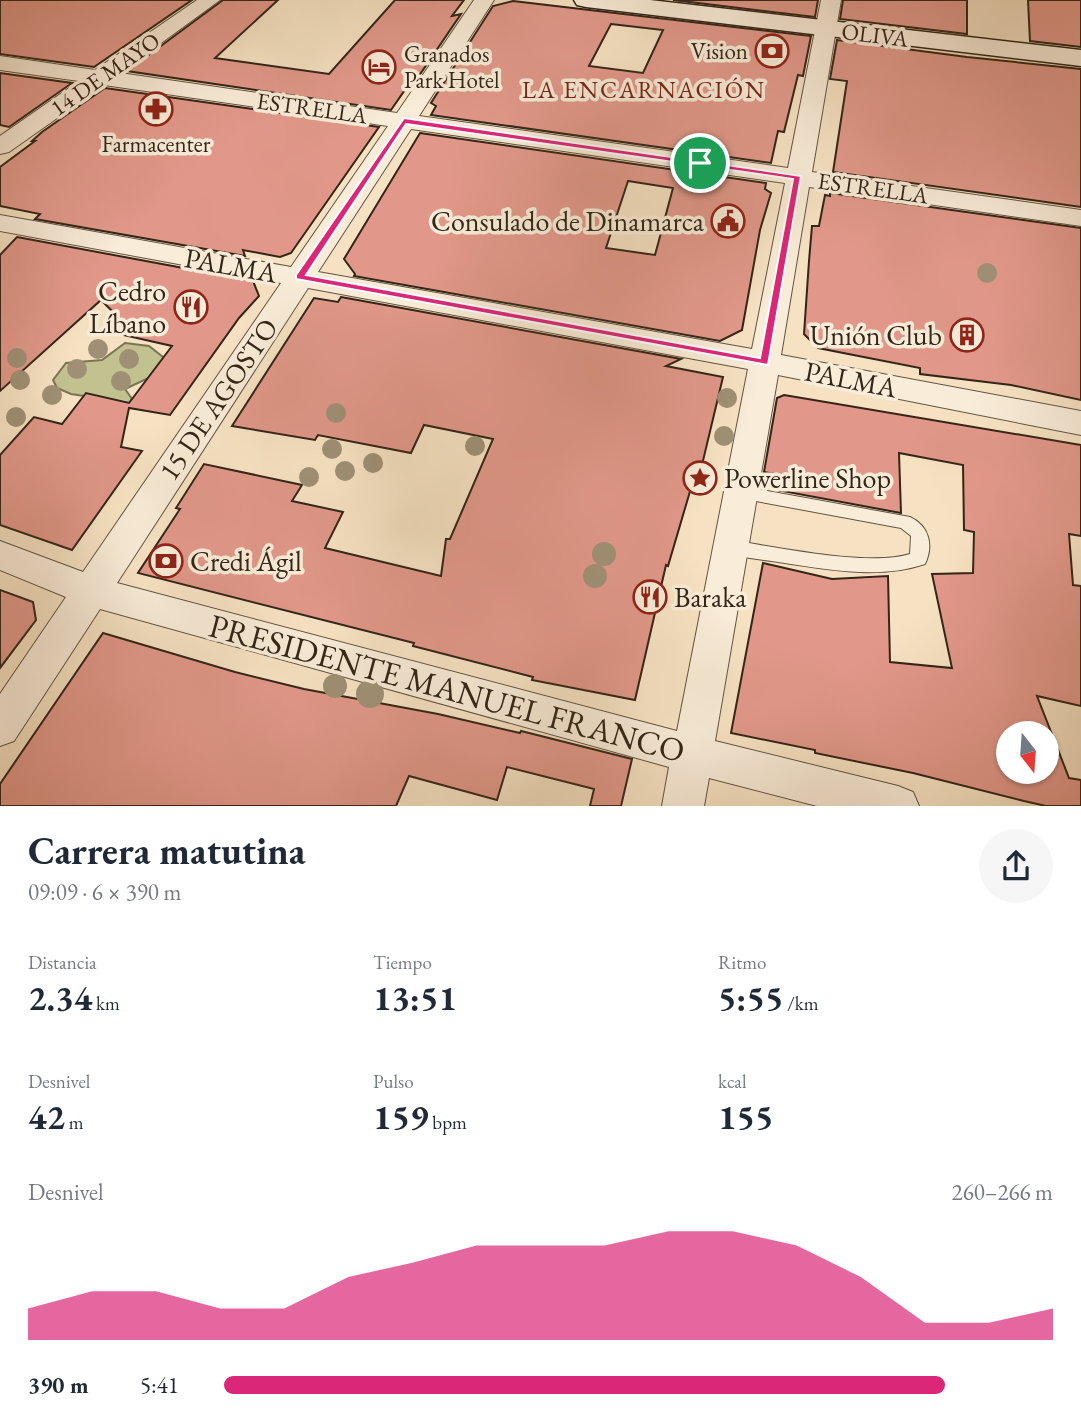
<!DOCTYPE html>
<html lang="es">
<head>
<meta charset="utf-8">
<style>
	:root { --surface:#fff; --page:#f6f6f7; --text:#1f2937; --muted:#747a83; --accent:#db2777 }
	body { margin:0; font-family:"EB Garamond",serif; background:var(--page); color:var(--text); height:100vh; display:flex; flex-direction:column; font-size:26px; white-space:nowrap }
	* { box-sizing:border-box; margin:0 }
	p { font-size:23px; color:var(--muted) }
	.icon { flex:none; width:38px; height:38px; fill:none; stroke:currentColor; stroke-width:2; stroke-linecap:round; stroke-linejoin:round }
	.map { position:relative; height:806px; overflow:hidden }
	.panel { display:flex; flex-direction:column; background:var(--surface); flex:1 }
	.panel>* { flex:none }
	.needle { width:46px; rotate:163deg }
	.controls { position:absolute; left:996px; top:721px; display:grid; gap:14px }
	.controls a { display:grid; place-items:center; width:63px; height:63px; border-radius:50%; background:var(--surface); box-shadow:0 2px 5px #0004; font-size:35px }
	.pin { position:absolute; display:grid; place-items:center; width:60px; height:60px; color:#fff; margin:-30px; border:4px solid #fff; border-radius:50%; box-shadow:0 2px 7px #0007 }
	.round { display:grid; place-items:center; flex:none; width:74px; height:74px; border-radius:37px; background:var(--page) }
	.headline { display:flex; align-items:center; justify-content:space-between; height:119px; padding:0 28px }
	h1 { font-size:38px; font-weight:700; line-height:52px }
	.stats { display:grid; grid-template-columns:repeat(3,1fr); gap:10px; height:119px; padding:7px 28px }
	.stats div { display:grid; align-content:center }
	.stats b { font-size:35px; font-weight:700 }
	.stats small { font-size:19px; font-weight:400 }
	.stats p { font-size:19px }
	.chart { height:196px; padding:14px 28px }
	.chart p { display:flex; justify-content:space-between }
	.chart svg { width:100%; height:126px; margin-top:7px; fill:var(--accent); opacity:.7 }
	ul { padding:0 28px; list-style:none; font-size:23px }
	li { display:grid; grid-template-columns:112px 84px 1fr; align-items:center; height:52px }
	li i { height:18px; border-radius:9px; background:var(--accent) }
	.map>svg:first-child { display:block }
</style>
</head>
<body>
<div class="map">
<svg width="1081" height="806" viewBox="0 0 1081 806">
	<rect width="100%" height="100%" fill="#f6e2c3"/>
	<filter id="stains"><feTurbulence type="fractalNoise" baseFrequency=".00286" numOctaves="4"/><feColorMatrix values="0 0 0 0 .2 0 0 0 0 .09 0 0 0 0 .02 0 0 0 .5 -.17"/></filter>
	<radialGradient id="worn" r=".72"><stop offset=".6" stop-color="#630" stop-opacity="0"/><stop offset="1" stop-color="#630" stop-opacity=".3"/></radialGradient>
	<polygon fill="#c2c290" stroke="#7a7454" stroke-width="2" points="125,343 149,346 163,357 163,365 153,376 125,389 132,399 129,403 71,394 57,388 53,380 66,363 102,360"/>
	<g fill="#e1988a" stroke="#332517" stroke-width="2" fill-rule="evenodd">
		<polygon points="0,0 192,0 94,67 0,54"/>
		<polygon points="223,0 278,0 215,58 329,74 395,0 464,0 452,16 461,14 410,89 407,87 391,110 127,71"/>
		<polygon points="673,0 818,0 815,17"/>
		<polygon points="843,0 967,0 967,34 840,19"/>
		<polygon points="1028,0 1081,0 1081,47 1030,41"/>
		<path d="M513 1 811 36 803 76 798 75 784 132 778 131 771 163 431 115 436 106 431 103 493 6ZM611 24 663 30 643 73 589 66Z"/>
		<polygon points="837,40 967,57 1081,69 1081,207 833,172 847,81 830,79"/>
		<polygon points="0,73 72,83 9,127 0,125"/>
		<polygon points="105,88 379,127 291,253 280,257 243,250 245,256 35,219 40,214 0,206 0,167 35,141 32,141 42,132"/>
		<path d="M420 133 766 183 765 189 771 193 760 230 742 330 720 341 354 276 355 274 344 259ZM628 181 673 188 655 255 606 248Z"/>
		<polygon points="830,193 1081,228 1081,400 1011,385 920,374 920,368 818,348 804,334 809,261 812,226 819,226 825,195 830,196"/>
		<polygon points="17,237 253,281 259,296 239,318 170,415 129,408 121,447 142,451 72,550 0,525 0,455 34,417 62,424 86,393 129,403 172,346 110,332 121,320 101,300 0,391 0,255"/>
		<polygon points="341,297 681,359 666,366 723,377 696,490 691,488 668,566 666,565 635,700 532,680 533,677 413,646 414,643 138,573 180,509 176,508 204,464 302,485 292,501 343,512 325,548 441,576 446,539 450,539 493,439 424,425 411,453 318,435 315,440 232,426 314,298 338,302"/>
		<path d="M784 395 1081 445V536L1069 534 1073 585 1081 586V706L1037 696 1069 778 1081 780V806H1046L1024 801 913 773 815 753V750L731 733 763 563 832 579 888 576 890 662 952 668 932 574 973 573 974 532 964 530 963 465 899 453 901 513 777 490 779 475 764 472 777 398ZM1008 733H1046V772H1008Z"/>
		<polygon points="0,590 33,602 36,620 0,668"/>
		<polygon points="103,633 235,672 304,689 438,714 520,733 521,731 632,759 621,806 590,806 594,789 507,767 497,800 409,776 396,806 0,806 0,784"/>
	</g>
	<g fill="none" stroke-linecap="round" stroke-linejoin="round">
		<defs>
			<path id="lane" d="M740 486 910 517C929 526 934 545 925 564 878 580 826 569 778 562 760 559 741 558 724 552L721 547 724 542 730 540C776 547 868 567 910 554L911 536 901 528 734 497 732 492 734 487Z"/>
			<path id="street" d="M197 0H220L120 73 397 113 474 0H494L419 116 788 168 821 0H841L812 172 1081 210V226L809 187 781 355 1081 411V435L778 375 715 741 898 786 913 792 919 806H817L709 778 704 806H662L669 767 100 609 14 741 0 746V694L66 597 0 570V541L83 572 281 283 0 231V215L291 267 388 126 104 85 9 152 0 154V136L79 81 0 70V56L95 70ZM411 129 785 183 752 349 318 272ZM308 288 748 369 677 731 117 583Z"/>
			<polygon id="secondary" points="574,0 650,0 1081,50 1081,66 586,7 577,5"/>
		</defs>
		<use href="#lane" stroke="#645442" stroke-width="2"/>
		<use href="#street" stroke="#645442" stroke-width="2"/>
		<use href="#secondary" stroke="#332517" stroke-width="3"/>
		<use href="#lane" fill="#f9ecd8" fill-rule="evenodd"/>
		<use href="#street" fill="#f9ecd8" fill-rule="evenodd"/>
		<use href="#secondary" fill="#f9ecd8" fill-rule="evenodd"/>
	</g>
	<g fill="#9f9075">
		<circle cx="987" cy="273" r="10"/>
		<circle cx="98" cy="349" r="10"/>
		<circle cx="17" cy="358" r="10"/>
		<circle cx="129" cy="359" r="10"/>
		<circle cx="77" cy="369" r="10"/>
		<circle cx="20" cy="380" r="10"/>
		<circle cx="121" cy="381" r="10"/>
		<circle cx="52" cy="395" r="10"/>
		<circle cx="727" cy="398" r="10"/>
		<circle cx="336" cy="413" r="10"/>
		<circle cx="16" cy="417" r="10"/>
		<circle cx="724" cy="436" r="10"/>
		<circle cx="475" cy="446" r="10"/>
		<circle cx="332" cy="449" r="10"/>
		<circle cx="373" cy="463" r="10"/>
		<circle cx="345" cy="471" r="10"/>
		<circle cx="309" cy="477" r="10"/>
		<circle cx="604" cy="554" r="12"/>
		<circle cx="595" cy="576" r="12"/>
		<circle cx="335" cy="686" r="12"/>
		<circle cx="370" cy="694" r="14"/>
	</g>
	<path fill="#db2777" stroke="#fff" stroke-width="2" fill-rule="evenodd" d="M404 118 801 176 768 365 296 279V275ZM406 124 793 179 760 358 306 275Z"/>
	<defs>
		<symbol id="bank-ring" viewBox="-11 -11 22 22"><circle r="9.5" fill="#f9ecd8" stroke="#8f2418" stroke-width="1.5"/><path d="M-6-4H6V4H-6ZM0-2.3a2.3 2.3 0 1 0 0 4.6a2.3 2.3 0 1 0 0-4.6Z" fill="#8f2418"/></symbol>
		<symbol id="hotel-ring" viewBox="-11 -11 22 22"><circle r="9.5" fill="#f9ecd8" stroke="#8f2418" stroke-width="1.5"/><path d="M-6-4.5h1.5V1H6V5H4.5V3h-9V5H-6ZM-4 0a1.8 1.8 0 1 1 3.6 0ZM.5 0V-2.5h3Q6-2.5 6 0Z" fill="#8f2418"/></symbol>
		<symbol id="pharmacy-ring" viewBox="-11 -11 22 22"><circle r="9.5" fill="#f9ecd8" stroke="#8f2418" stroke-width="1.5"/><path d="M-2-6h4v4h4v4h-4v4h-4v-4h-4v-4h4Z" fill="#8f2418"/></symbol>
		<symbol id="civic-ring" viewBox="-11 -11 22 22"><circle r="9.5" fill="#f9ecd8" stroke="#8f2418" stroke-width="1.5"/><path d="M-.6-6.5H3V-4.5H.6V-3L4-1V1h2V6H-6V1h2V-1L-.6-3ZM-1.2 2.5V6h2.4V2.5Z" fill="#8f2418"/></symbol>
		<symbol id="restaurant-ring" viewBox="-11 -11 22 22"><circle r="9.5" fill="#f9ecd8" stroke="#8f2418" stroke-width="1.5"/><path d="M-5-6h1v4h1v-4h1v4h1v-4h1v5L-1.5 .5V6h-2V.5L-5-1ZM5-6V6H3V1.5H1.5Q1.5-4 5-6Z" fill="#8f2418"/></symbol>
		<symbol id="building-ring" viewBox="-11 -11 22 22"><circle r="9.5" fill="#f9ecd8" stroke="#8f2418" stroke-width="1.5"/><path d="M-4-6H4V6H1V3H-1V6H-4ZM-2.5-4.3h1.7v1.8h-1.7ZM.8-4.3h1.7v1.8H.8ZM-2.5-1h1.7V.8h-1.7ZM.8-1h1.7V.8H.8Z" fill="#8f2418"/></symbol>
		<symbol id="sight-ring" viewBox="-11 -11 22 22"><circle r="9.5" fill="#f9ecd8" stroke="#8f2418" stroke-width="1.5"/><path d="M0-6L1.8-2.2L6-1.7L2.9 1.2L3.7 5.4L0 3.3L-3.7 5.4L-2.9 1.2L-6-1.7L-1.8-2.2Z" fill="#8f2418"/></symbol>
	</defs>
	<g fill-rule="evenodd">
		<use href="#bank-ring" x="753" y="32" width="38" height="38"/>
		<use href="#hotel-ring" x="360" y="48" width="38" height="38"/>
		<use href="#pharmacy-ring" x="137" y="90" width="38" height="38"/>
		<use href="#civic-ring" x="709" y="202" width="38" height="38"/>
		<use href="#restaurant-ring" x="172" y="288" width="38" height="38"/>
		<use href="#building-ring" x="948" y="316" width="38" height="38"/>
		<use href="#sight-ring" x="681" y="459" width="38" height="38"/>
		<use href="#bank-ring" x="147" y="542" width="38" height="38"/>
		<use href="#restaurant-ring" x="631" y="578" width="38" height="38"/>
	</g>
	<g text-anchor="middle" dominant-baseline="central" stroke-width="7" stroke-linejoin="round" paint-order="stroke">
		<g font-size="23" fill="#332517" stroke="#f9ecd8">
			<text transform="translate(875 35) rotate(7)">OLIVA</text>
			<text transform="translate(105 74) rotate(-35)">14 DE MAYO</text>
			<text transform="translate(312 108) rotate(8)">ESTRELLA</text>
			<text transform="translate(873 188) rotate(8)">ESTRELLA</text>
		</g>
		<g font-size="23" fill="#332517" stroke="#f9ecd8" text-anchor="end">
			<text x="748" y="51">Vision</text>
			<text x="404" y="54" text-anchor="start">Granados<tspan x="404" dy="26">Park Hotel</tspan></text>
			<text x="156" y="144" text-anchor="middle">Farmacenter</text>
		</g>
		<g font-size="24" letter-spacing="2" fill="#7a1f14" stroke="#f9ecd8">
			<text x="644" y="89">LA ENCARNACIÓN</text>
		</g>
		<g font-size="28" fill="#332517" stroke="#f9ecd8" text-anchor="end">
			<text x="704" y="221">Consulado de Dinamarca</text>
			<text x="166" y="291">Cedro<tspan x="166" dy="32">Líbano</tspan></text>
			<text x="942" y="335">Unión Club</text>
			<text x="724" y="478" text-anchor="start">Powerline Shop</text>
			<text x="190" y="561" text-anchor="start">Credi Ágil</text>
			<text x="674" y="597" text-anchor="start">Baraka</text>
		</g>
		<g font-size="28" fill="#332517" stroke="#f9ecd8">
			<text transform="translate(231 265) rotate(10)">PALMA</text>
			<text transform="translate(851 379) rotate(11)">PALMA</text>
			<text transform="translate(218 399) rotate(-56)">15 DE AGOSTO</text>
		</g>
		<g font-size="33" fill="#332517" stroke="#f9ecd8">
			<text transform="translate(447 688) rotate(15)">PRESIDENTE MANUEL FRANCO</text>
		</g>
	</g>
	<rect width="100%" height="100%" filter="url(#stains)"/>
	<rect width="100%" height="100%" fill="url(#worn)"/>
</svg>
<div class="controls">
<a><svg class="needle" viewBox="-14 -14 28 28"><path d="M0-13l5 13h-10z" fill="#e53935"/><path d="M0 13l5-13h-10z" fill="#747a83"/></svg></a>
</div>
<div class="pin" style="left:700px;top:163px;background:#1e9e55"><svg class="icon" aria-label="arrive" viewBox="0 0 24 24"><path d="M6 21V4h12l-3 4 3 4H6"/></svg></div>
</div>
<section class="panel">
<div class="headline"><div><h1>Carrera matutina</h1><p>09:09 · 6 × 390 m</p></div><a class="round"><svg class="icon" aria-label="share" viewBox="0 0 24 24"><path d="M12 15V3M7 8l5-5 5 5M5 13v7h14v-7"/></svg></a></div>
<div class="stats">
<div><p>Distancia</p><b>2.34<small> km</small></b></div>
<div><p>Tiempo</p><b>13:51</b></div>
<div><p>Ritmo</p><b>5:55<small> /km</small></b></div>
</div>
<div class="stats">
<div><p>Desnivel</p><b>42<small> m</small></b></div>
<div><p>Pulso</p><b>159<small> bpm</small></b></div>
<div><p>kcal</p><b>155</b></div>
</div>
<div class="chart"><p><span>Desnivel</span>260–266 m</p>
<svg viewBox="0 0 160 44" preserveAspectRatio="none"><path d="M0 44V33L10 27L20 27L30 33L40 33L50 22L60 17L70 11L80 11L90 11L100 6L110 6L120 11L130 22L140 38L150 38L160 33V44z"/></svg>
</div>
<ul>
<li><b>390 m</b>5:41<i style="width:87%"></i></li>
</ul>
</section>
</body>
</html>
